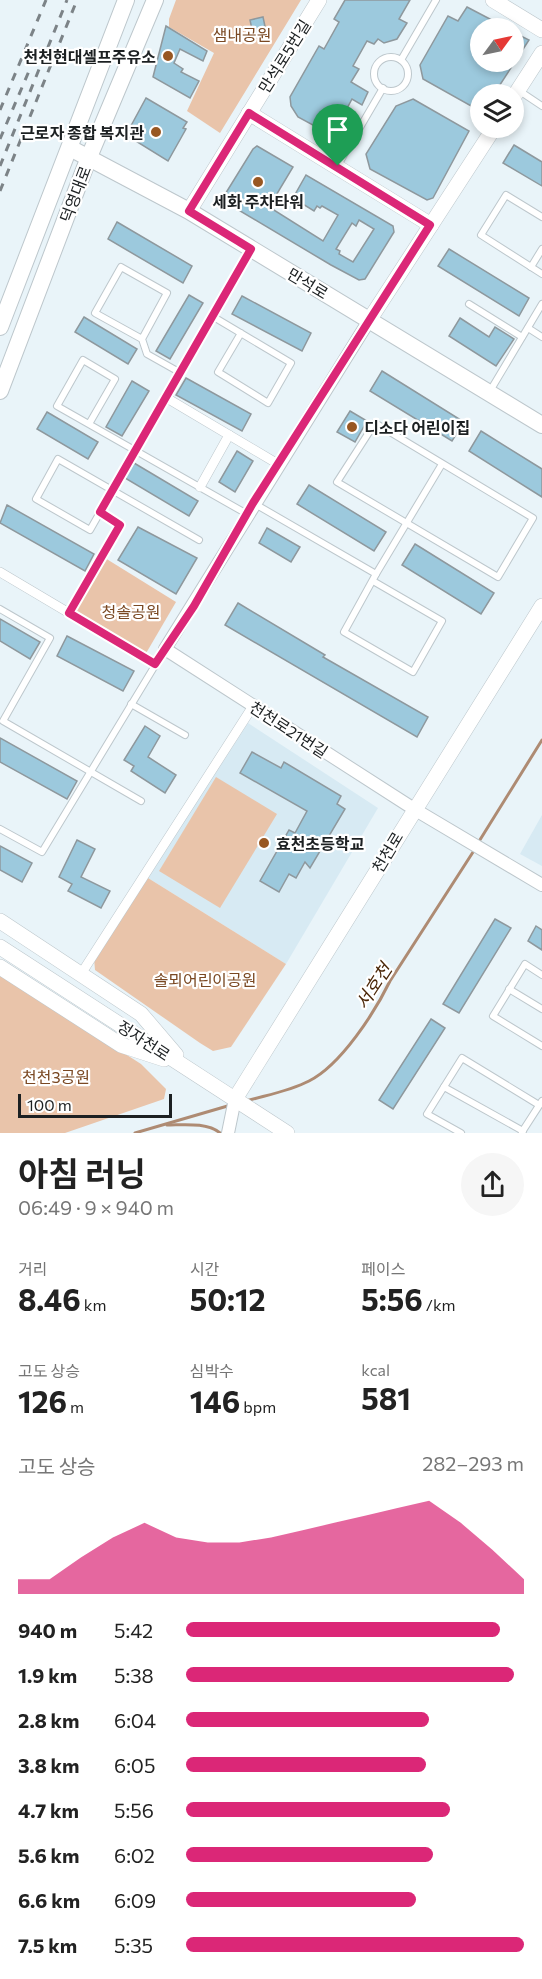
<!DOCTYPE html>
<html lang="ko">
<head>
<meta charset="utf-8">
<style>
	:root { --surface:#fff; --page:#f6f6f6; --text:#222; --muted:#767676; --accent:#db2777 }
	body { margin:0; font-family:Commissioner,"Noto Sans KR",sans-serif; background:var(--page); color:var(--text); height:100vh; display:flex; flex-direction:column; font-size:22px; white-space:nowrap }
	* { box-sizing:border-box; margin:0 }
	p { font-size:20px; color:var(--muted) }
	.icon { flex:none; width:33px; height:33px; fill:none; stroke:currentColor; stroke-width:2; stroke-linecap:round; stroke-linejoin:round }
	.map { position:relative; height:1133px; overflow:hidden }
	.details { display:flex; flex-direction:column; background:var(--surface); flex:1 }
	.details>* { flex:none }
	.needle { width:39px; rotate:57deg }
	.tools { position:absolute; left:470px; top:18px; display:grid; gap:12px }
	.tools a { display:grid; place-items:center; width:54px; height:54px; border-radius:50%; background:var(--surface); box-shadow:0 3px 9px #0003; font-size:30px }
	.scale { position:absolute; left:18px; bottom:15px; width:154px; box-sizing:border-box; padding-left:6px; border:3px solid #1c2022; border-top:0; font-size:16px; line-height:21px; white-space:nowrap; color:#1c2022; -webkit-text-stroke:4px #fff; paint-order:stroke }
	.pin { position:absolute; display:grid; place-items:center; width:51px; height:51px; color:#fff; margin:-62px -26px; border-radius:50% 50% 50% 0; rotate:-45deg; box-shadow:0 0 6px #0007 }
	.pin .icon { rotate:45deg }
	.round { display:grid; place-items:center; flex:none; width:63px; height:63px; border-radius:32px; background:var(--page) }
	.overview { display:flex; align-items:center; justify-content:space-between; height:102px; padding:0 18px }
	h1 { font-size:33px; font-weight:700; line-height:45px }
	.figures { display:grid; grid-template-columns:repeat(3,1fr); gap:9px; height:102px; padding:6px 18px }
	.figures div { display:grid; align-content:center }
	.figures b { font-size:30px; font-weight:700 }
	.figures small { font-size:16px; font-weight:400 }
	.figures p { font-size:16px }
	.chart { height:168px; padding:12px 18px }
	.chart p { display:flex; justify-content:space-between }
	.chart svg { width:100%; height:108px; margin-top:6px; fill:var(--accent); opacity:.7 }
	ul { padding:0 18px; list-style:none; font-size:20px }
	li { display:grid; grid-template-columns:96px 72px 1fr; align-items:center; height:45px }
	li i { height:15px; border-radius:8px; background:var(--accent) }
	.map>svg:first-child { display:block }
</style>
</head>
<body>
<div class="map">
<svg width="542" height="1133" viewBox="0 0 542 1133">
	<rect width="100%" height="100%" fill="#e9f4f9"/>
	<g fill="#d7eaf3">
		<polygon points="248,723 378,808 286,964 148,878"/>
		<polygon points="542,815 542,866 520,854"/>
	</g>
	<g fill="#e9c4aa">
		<polygon points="176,0 301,0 220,133 187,111 214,53 169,27 169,19"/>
		<polygon points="105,558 176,602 145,655 72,611"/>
		<polygon points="216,777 277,814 220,908 159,871"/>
		<polygon points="148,878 286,964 231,1047 213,1051 200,1043 95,970 94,958"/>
		<polygon points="0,974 141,1064 166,1089 164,1099 65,1133 0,1133"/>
	</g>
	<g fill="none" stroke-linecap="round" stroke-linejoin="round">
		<g stroke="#ae8b73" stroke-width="3">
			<polyline points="478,843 542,740"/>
			<path d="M246 1101C267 1095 290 1091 309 1081 341 1065 375 1012 390 981L475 849"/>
			<path d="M167 1125C183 1125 207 1122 220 1133"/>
			<polyline points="135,1133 231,1105"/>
		</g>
	</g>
	<g fill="#9cc9dd" stroke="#8e989d" stroke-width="1.5" fill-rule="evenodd">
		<polygon points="345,0 410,0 399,19 407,23 397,39 384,43 378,39 374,44 367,41 353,66 359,69 351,82 368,92 362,105 352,99 337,127 333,125 322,130 298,117 291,106 290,97 319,46 324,49 339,22 334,19"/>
		<polygon points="467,7 507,28 480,28 480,62 513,62 513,32 529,40 494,94 480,94 480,111 423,79 420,65 448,16 458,21"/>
		<polygon points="263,17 266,31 253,34 250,20"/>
		<polygon points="166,26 207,51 203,61 180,49 174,63 183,69 181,72 199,81 190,98 153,77"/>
		<polygon points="146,98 187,122 183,128 186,129 168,161 126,135"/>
		<polygon points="413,99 469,131 433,198 427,200 370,169 366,154 396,106"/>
		<polygon points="514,145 542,162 542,186 503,163"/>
		<path d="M257 146 293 167 269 207 323 241 338 215 322 206 320 208 317 206 314 211 293 198 306 175 393 226 394 232 365 279 359 280 331 265 225 202 224 196 253 149ZM359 220 374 229 353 262 339 254 340 251 336 249 352 223 356 226Z"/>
		<polygon points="117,222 192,266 183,283 108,239"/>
		<polygon points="449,249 529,298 519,316 438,266"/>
		<polygon points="189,295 203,303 170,359 156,351"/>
		<polygon points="242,296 311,333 302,351 232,314"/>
		<polygon points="84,317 137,349 128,364 75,332"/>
		<polygon points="460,318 489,337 495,327 514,339 496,366 449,336"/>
		<polygon points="382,371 464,422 452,441 370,391"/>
		<polygon points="186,378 251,414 242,431 176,395"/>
		<polygon points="132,381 149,391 122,436 106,427"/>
		<polygon points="350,411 367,421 355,442 337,432"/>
		<polygon points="47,412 98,442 88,459 37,429"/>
		<polygon points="481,431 542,469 542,497 469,451"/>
		<polygon points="237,451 253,461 235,492 219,482"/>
		<polygon points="134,463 198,501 189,516 125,478"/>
		<polygon points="309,485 386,532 374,551 297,504"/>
		<polygon points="7,505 94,554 85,571 0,523"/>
		<polygon points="138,527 197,558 176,594 118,560"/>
		<polygon points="267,528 300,547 291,562 259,543"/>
		<polygon points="415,544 494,593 481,614 402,565"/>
		<polygon points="238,603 325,655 323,657 428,717 417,737 225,625"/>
		<polygon points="0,619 40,642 30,659 0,641"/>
		<polygon points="67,636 134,671 123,691 57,656"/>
		<polygon points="145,726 160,736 148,757 176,775 165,793 131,771 134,766 124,760"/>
		<polygon points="0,738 77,781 67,799 0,762"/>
		<polygon points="252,752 281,768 284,762 341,796 337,804 345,809 310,868 305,862 296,878 289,874 279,892 260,881 289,830 295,833 307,811 240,773"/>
		<polygon points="77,840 95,849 81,877 110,891 101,908 68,891 72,884 59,877"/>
		<polygon points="0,846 32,863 22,882 0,870"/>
		<polygon points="495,919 511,928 459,1013 443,1004"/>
		<polygon points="536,926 542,930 542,950 528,941"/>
		<polygon points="431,1019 445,1028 393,1109 379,1100"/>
	</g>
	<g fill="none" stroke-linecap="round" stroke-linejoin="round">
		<defs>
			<g id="service">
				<circle cx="391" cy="74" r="17"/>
				<polyline points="401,60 436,0"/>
				<polyline points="518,90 542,106"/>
				<polyline points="338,165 383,88"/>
				<polyline points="542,217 506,195 481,235 542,274"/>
				<polyline points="531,267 542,249"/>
				<polyline points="469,304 522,337"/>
				<polyline points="212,316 291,363 268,403 218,372 241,333"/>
				<polyline points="528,328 542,337"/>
				<polyline points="142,339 167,293 121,267 95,313 142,339 147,354 179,372"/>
				<polyline points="490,391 542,304"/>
				<polygon points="375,423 533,518 498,577 337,482"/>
				<polyline points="89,424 115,379 83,360 57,406 247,514"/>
				<polyline points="255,504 376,574 344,632 413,672 442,621 373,581"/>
				<path d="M199 540 58 459 36 499 90 530C143 436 197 343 251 249"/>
				<polyline points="376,574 442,464"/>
				<polyline points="0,609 50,638 3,721 141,801"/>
				<polyline points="131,704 185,735"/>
				<polyline points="0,829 42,852 165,649"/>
				<polyline points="542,975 525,964 493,1016 542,1046"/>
				<polyline points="509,989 542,1009"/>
				<polyline points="444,1087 523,1131"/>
				<polyline points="522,1132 542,1101"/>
				<polyline points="461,1133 427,1114 462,1058 539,1105"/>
			</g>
			<g id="pedestrian">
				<polyline points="165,397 278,464"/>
				<polyline points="200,487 229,435"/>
				<polyline points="0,572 155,664"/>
				<polyline points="69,613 120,525 100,512"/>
				<polyline points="81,974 253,706"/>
			</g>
			<g id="minor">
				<polyline points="370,319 165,649 414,809 542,885"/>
				<polyline points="228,1133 235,1099"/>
			</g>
			<g id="tertiary">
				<polyline points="493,0 542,30"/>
				<polyline points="513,98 542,53"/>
				<polyline points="249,113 431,225"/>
				<polyline points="189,211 319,0"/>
				<polyline points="370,319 494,128"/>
				<polyline points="0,921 141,1014 176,1055"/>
				<polyline points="0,947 287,1133"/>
				<polyline points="0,967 121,1045 164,1059"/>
				<polyline points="235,1099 542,606"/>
			</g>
			<g id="secondary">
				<polyline points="70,148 189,211 542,425"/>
				<polyline points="0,327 126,0"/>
				<polyline points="0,391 89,157 155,0"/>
			</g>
		</defs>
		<use href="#service" stroke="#bdc7cc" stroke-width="8"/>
		<use href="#pedestrian" stroke="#bdc7cc" stroke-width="10"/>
		<use href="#minor" stroke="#bdc7cc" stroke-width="14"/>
		<use href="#tertiary" stroke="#bdc7cc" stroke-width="16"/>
		<use href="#secondary" stroke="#bdc7cc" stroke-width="18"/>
		<use href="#service" stroke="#fff" stroke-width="6"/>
		<use href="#pedestrian" stroke="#fff" stroke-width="9"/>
		<use href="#minor" stroke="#fff" stroke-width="12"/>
		<use href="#tertiary" stroke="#fff" stroke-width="15"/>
		<use href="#secondary" stroke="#fff" stroke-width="16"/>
		<g stroke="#7c8387" stroke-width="3" stroke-dasharray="8 8" stroke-linecap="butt">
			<polyline points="0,110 46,0"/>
			<polyline points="0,139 32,64"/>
			<polyline points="0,166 67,0"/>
			<polyline points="0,191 77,0"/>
		</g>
	</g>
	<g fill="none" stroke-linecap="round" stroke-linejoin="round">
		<defs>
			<polygon id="route" points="249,113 430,225 253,503 194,606 155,664 69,613 120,525 100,512 251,249 189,211"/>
		</defs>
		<use href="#route" stroke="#fff" stroke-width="12"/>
		<use href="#route" stroke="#db2777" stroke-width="8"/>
	</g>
	<g fill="#985722" stroke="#fff" stroke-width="2">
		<circle cx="168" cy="56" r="6"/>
		<circle cx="156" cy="132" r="6"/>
		<circle cx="258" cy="182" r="6"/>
		<circle cx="352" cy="427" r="6"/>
		<circle cx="264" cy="843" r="6"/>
	</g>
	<g text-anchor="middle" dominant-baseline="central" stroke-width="4.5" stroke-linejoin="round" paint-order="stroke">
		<g font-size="16" fill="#7a4822" stroke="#fff">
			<text x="242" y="34">샘내공원</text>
			<text x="131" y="611">청솔공원</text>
			<text x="205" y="979">솔뫼어린이공원</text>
			<text x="56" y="1076">천천3공원</text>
		</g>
		<g font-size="16" font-weight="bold" fill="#1c2022" stroke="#fff" text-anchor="end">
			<text x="156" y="56">천천현대셀프주유소</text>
			<text x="144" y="132">근로자 종합 복지관</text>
			<text x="258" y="201" text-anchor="middle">세화 주차타워</text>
			<text x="364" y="427" text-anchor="start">디소다 어린이집</text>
			<text x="276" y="843" text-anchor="start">효천초등학교</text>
		</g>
		<g font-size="16" fill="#1c2022" stroke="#fff">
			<text transform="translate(284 56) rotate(-58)">만석로5번길</text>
			<text transform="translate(75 194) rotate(-69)">덕영대로</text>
			<text transform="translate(308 283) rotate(31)">만석로</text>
			<text transform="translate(289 729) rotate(33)">천천로21번길</text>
			<text transform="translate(387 852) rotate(-59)">천천로</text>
			<text transform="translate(144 1040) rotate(33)">정자천로</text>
		</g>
		<g font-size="18" font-style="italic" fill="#4a2607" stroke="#fff">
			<text transform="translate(373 986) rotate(-57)">서호천</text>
		</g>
	</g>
</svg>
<div class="tools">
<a><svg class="needle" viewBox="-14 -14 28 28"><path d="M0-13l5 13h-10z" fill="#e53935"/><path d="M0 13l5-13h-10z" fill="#767676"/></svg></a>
<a><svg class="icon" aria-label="layers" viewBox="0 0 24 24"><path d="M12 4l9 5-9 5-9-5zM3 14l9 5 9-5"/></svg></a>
</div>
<div class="scale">100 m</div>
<div class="pin" style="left:338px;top:166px;background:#1e9e55"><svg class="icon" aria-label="arrive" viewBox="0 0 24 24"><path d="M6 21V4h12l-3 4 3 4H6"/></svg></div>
</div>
<section class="details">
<div class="overview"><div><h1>아침 러닝</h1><p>06:49 · 9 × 940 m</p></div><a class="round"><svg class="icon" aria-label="share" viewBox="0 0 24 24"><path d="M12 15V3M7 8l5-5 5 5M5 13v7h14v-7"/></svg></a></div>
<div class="figures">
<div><p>거리</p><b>8.46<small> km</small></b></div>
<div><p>시간</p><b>50:12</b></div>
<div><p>페이스</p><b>5:56<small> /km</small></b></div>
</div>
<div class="figures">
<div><p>고도 상승</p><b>126<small> m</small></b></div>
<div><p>심박수</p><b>146<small> bpm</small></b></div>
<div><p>kcal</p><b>581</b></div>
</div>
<div class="chart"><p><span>고도 상승</span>282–293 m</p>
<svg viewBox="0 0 160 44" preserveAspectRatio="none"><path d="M0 44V38L10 38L20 29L30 21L40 15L50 21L60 23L70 23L80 21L90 18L100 15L110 12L120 9L130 6L140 15L150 26L160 38V44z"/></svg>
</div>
<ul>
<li><b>940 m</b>5:42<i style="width:93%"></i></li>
<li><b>1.9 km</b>5:38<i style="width:97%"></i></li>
<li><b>2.8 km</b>6:04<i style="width:72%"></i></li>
<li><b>3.8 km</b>6:05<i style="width:71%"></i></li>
<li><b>4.7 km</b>5:56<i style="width:78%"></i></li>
<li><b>5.6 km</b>6:02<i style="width:73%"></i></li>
<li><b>6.6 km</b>6:09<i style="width:68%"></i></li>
<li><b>7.5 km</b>5:35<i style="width:100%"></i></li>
</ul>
</section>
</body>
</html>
